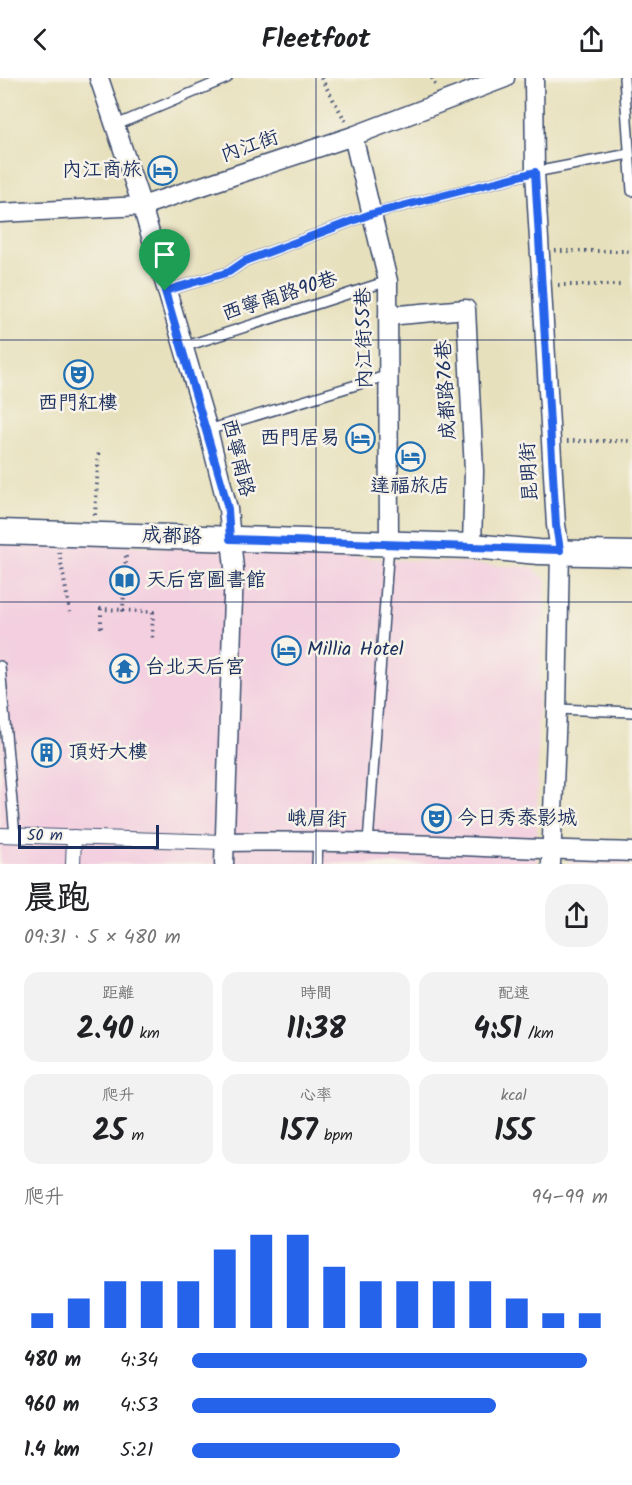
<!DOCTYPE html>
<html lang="zh-TW">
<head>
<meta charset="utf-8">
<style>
	:root { --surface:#fff; --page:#f2f2f2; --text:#202124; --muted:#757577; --accent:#2563eb }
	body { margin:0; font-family:Kalam,"LXGW WenKai TC",sans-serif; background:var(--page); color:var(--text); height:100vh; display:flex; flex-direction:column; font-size:22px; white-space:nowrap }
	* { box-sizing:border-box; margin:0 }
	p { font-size:20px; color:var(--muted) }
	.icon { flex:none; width:33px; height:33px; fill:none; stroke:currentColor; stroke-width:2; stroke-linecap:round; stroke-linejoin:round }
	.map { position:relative; height:786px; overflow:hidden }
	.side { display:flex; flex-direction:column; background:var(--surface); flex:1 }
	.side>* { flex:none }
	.scale { position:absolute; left:18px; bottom:15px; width:141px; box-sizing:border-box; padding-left:6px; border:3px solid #1b2f5e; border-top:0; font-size:16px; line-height:21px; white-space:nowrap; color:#1b2f5e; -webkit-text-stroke:4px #f7f3e8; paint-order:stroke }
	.pin { position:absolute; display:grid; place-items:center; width:51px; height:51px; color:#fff; margin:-62px -26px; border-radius:50% 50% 50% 0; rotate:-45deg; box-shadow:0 0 6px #0007 }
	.pin .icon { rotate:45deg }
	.round { display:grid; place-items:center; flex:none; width:63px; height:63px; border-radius:24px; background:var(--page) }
	.headline { display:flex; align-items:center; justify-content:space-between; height:102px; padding:0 24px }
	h1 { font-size:33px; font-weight:800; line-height:45px }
	.metrics { display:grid; grid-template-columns:repeat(3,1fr); gap:9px; height:102px; padding:6px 24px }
	.metrics div { display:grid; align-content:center; border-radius:15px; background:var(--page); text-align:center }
	.metrics b { font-size:30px; font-weight:800 }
	.metrics small { font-size:16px; font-weight:400 }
	.metrics p { font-size:16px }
	.chart { height:168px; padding:12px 24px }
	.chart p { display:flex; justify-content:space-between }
	.chart svg { width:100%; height:108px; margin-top:6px; stroke:var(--accent); stroke-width:6 }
	ul { padding:0 24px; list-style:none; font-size:20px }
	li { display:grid; grid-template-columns:96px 72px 1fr; align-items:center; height:45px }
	li i { height:15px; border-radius:8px; background:var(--accent) }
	header { display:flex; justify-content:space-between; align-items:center; height:78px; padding:0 24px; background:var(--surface); font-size:27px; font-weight:800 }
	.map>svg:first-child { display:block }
</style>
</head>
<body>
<header><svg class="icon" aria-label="back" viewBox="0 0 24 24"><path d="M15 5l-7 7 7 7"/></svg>Fleetfoot<svg class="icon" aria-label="share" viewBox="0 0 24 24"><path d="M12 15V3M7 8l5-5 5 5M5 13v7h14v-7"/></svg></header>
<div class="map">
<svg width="632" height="786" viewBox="0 0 632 786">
	<rect width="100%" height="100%" fill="#f7f3e8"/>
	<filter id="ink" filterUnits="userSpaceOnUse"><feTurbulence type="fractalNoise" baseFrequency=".0167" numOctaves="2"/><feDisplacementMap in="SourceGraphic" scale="12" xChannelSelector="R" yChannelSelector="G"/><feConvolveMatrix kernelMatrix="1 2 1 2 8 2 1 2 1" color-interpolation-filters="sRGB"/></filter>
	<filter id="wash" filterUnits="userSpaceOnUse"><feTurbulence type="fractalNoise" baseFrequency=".008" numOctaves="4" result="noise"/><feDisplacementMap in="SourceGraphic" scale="24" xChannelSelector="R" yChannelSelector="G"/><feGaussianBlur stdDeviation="1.35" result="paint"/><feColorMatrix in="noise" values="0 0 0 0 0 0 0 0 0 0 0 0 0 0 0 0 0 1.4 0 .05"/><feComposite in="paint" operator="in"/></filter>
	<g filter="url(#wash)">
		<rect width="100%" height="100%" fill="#e7e0bc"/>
		<g fill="#f3cfdf">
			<polygon points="0,460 531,489 547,502 538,631 537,786 0,786"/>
			<polygon points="569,778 632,780 632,786 569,786"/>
		</g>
	</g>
	<g filter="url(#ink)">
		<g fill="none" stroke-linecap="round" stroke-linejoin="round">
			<defs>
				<g id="service">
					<polyline points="624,0 632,113"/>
					<polyline points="114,48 227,0"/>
					<polyline points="165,213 229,194 245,183 371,136 535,94 629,76"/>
					<polyline points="183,269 388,203"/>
					<polyline points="208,352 389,297"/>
					<polyline points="0,588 15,758"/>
					<polyline points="557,631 632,634"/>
					<polyline points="368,766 389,466"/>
					<polyline points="317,786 318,764"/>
				</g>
				<g id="pedestrian">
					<polyline points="0,757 224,764"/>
					<polyline points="73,786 74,759"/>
				</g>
				<g id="minor">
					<polyline points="99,0 142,128 208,352 228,431 234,490 224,786"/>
					<polyline points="534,0 535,94 556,447 560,472 557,631 551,786"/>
					<polyline points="353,58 388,203 389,466"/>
					<polyline points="0,135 142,128 353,58 505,0"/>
					<polyline points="388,238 466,231 474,393 472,468"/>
					<path d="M224 764C360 761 496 771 632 774"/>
				</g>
				<polyline id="secondary" points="0,454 472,468 539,474 632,476"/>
			</defs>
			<use href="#service" stroke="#3a4a6c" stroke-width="12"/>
			<use href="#pedestrian" stroke="#3a4a6c" stroke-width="16"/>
			<use href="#minor" stroke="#3a4a6c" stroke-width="21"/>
			<use href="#secondary" stroke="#3a4a6c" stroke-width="27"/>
			<g stroke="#3a4a6c" stroke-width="4" stroke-dasharray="1.5 4.5" stroke-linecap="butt">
				<polyline points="321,0 346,44"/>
				<polyline points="432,0 436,9"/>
				<polyline points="555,173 632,173"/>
				<polyline points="558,207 622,207"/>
				<polyline points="567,363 632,363"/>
				<polyline points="95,437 99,371"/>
				<polyline points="59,474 70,534"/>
				<polyline points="126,478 123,532 153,534 152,561"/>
				<polyline points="101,550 101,531 123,532"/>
			</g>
			<use href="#service" stroke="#fff" stroke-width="9"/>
			<use href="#pedestrian" stroke="#fff" stroke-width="14"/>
			<use href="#minor" stroke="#fff" stroke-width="18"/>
			<use href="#secondary" stroke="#fff" stroke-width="24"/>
		</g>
	</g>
	<g fill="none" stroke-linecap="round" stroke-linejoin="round" filter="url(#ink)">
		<defs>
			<polygon id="route" points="535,94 556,447 560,472 230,461 228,431 222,407 165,213 229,194 245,183 371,136"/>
		</defs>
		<use href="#route" stroke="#fff" stroke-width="12"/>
		<use href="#route" stroke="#2563eb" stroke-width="8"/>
	</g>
	<path fill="none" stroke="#1b2f5e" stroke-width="1.5" stroke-opacity="0.55" d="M316 0V786M0 262H632M0 524H632"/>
	<defs>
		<symbol id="hotel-ring" viewBox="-11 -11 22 22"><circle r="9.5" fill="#f7f3e8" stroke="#1f6fb2" stroke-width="1.5"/><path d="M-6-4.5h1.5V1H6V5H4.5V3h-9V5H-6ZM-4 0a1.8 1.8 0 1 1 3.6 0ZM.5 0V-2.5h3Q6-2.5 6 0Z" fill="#1f6fb2"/></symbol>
		<symbol id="theatre-ring" viewBox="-11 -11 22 22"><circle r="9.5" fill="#f7f3e8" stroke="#1f6fb2" stroke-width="1.5"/><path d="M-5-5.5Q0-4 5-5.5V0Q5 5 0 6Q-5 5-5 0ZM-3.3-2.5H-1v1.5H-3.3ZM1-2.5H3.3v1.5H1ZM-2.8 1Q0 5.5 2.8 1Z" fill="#1f6fb2"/></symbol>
		<symbol id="library-ring" viewBox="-11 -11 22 22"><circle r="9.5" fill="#f7f3e8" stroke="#1f6fb2" stroke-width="1.5"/><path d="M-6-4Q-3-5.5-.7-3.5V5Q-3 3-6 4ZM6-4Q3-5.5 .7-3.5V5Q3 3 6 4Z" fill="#1f6fb2"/></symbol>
		<symbol id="temple-ring" viewBox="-11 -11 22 22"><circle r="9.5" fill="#f7f3e8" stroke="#1f6fb2" stroke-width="1.5"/><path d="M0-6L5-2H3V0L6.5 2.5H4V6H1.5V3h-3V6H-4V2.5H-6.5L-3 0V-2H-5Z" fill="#1f6fb2"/></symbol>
		<symbol id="building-ring" viewBox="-11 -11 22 22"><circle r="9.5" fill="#f7f3e8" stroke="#1f6fb2" stroke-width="1.5"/><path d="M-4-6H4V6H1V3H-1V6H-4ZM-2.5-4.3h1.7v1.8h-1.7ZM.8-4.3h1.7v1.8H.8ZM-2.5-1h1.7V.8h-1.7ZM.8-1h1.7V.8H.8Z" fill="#1f6fb2"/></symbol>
	</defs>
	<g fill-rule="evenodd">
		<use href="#hotel-ring" x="146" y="76" width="33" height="33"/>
		<use href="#theatre-ring" x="62" y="280" width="33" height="33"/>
		<use href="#hotel-ring" x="344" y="344" width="33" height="33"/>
		<use href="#hotel-ring" x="394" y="362" width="33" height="33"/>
		<use href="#library-ring" x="108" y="486" width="33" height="33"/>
		<use href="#hotel-ring" x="270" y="556" width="33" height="33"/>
		<use href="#temple-ring" x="108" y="574" width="33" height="33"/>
		<use href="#building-ring" x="30" y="658" width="33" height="33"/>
		<use href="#theatre-ring" x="420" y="724" width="33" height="33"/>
	</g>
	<g text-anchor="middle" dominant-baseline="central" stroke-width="5" stroke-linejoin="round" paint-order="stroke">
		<g font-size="20" fill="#1b2f5e" stroke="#f7f3e8">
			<text transform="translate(250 69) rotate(-19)">內江街</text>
			<text transform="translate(280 219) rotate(-18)">西寧南路90巷</text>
			<text transform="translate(365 260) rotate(-91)">內江街55巷</text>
			<text transform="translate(447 312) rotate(-93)">成都路76巷</text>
			<text transform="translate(237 380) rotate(76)">西寧南路</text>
			<text transform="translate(530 394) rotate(-93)">昆明街</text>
			<text transform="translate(172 459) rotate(2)">成都路</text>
			<text transform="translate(317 742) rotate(2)">峨眉街</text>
		</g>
		<g font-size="20" fill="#1b2f5e" stroke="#f7f3e8" text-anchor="start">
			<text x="142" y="93" text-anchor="end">內江商旅</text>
			<text x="78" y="326" text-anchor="middle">西門紅樓</text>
			<text x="340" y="361" text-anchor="end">西門居易</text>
			<text x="410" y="409" text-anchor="middle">達福旅店</text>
			<text x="146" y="503">天后宮圖書館</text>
			<text x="307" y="572">Millia Hotel</text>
			<text x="145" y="590">台北天后宮</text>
			<text x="68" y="675">頂好大樓</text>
			<text x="457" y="741">今日秀泰影城</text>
		</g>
	</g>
</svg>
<div class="scale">50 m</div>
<div class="pin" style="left:165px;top:213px;background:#1e9e55"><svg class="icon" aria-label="arrive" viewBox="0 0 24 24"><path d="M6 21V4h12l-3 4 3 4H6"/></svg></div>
</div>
<section class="side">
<div class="headline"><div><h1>晨跑</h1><p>09:31 · 5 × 480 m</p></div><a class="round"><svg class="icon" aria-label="share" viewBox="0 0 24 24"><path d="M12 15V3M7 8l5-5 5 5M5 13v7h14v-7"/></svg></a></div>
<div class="metrics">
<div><p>距離</p><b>2.40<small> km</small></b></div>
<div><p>時間</p><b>11:38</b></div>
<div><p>配速</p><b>4:51<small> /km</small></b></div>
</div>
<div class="metrics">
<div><p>爬升</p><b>25<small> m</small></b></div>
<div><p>心率</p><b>157<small> bpm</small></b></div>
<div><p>kcal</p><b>155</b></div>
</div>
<div class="chart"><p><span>爬升</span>94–99 m</p>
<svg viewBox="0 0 160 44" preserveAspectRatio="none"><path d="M5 44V38M15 44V32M25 44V25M35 44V25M45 44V25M55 44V12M65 44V6M75 44V6M85 44V19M95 44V25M105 44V25M115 44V25M125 44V25M135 44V32M145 44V38M155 44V38"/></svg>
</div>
<ul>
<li><b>480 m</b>4:34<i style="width:95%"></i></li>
<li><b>960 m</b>4:53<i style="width:73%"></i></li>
<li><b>1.4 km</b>5:21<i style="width:50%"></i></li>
</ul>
</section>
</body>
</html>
